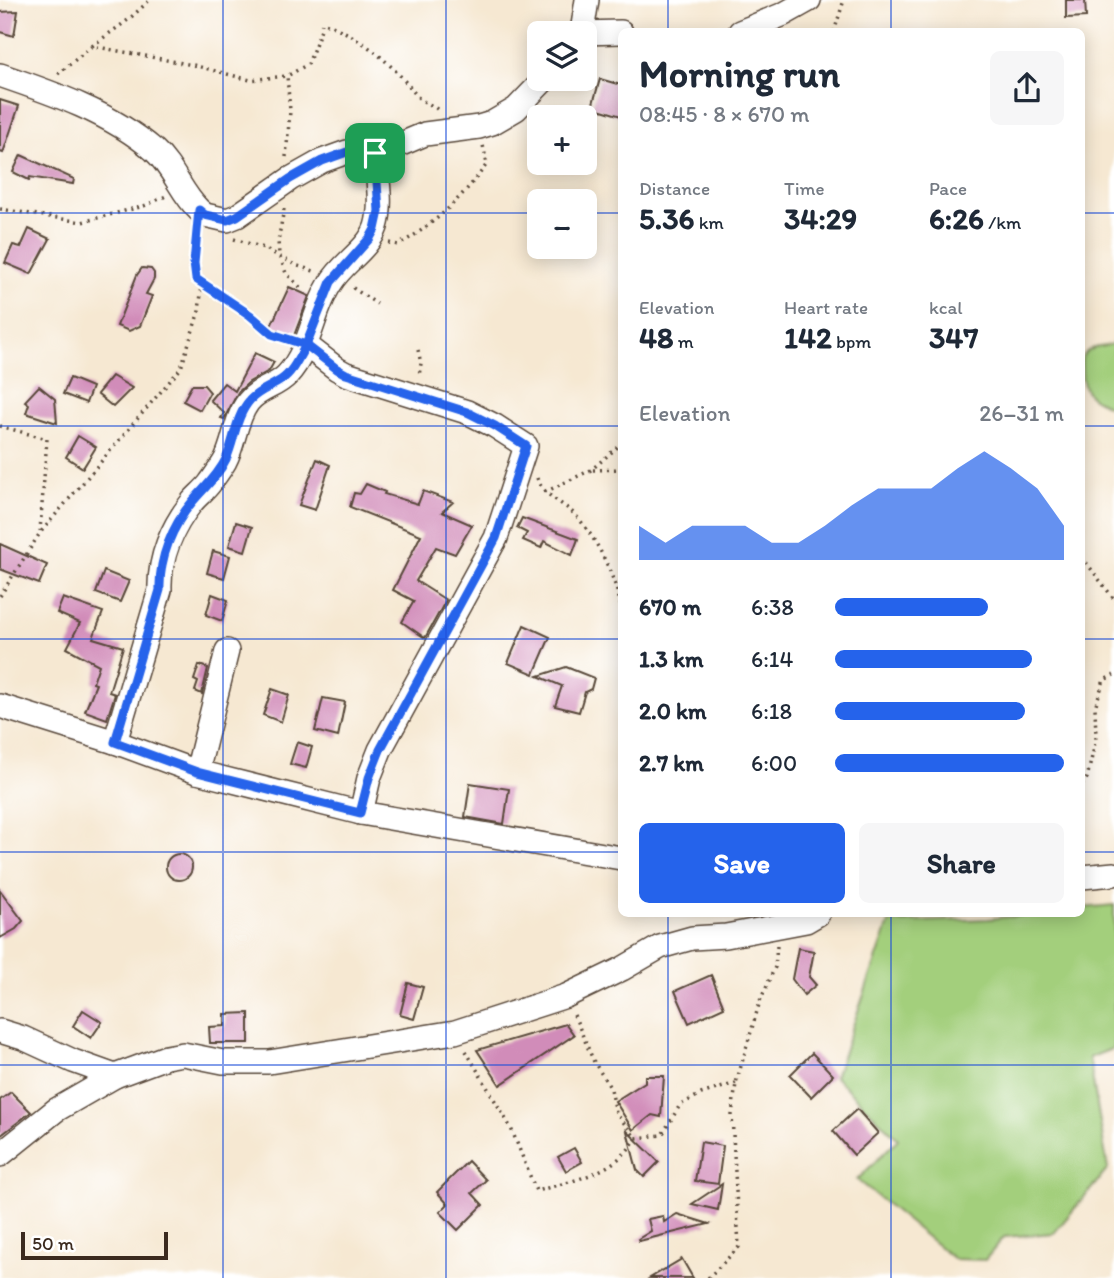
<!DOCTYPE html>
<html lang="en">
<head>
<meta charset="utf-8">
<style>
	:root { --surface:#fff; --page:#f6f6f7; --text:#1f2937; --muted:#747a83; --accent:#2563eb }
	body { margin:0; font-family:Itim,sans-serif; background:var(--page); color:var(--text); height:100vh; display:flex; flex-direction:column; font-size:26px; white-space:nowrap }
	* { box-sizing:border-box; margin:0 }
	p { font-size:23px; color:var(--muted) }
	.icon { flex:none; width:38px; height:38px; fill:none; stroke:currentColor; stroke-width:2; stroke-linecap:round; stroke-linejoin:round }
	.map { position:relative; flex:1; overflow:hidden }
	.panel { position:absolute; left:618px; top:28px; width:467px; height:889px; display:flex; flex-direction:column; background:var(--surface); border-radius:10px; box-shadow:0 4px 18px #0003 }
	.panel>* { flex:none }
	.fabs { position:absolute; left:527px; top:21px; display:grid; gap:14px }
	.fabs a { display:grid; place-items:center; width:70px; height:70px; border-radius:10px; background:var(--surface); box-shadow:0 4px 18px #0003; font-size:35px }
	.scale { position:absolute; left:21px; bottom:18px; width:147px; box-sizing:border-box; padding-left:7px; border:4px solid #3b2a1e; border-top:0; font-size:19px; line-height:24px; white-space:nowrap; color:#3b2a1e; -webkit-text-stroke:5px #fff; paint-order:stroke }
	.pin { position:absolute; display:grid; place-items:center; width:60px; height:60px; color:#fff; margin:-30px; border-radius:14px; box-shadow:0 4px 10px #0006 }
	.round { display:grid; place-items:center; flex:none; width:74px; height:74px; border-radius:10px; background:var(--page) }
	.headline { display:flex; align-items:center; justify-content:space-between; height:119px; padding:0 21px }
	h1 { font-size:38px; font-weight:800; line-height:52px }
	.figures { display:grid; grid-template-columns:repeat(3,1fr); gap:10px; height:119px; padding:7px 21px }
	.figures div { display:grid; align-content:center }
	.figures b { font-size:30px; font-weight:800 }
	.figures small { font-size:19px; font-weight:400 }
	.figures p { font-size:19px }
	.chart { height:196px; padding:14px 21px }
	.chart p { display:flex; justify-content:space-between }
	.chart svg { width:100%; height:126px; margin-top:7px; fill:var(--accent); opacity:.7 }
	.button { display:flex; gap:14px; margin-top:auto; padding:14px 21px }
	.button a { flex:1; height:80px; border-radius:10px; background:var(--accent); color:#fff; font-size:28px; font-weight:800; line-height:80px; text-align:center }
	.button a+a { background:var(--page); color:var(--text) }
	ul { padding:0 21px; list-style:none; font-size:23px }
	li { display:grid; grid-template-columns:112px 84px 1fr; align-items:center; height:52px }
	li i { height:18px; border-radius:9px; background:var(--accent) }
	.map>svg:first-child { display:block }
</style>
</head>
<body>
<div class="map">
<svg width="1114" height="1278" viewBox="0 0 1114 1278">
	<rect width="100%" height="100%" fill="#fff"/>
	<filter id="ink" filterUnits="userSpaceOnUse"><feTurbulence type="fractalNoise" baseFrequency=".0143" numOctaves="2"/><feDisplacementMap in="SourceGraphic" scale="14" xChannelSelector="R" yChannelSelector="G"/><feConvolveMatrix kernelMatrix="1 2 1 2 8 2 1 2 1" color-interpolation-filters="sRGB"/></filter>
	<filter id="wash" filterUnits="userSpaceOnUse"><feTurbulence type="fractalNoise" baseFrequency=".00686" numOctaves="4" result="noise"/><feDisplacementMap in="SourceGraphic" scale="28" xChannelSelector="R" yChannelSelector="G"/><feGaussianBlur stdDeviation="1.57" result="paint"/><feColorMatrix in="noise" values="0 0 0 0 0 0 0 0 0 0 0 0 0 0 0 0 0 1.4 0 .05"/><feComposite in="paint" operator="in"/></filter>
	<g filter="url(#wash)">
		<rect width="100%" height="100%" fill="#f6e8d2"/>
		<g fill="#a3cf7c" stroke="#6f7c4d" stroke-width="2">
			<path d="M1114 343V408C1092 399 1082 396 1082 370 1082 365 1080 358 1084 354 1090 346 1105 348 1114 343Z"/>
			<polygon points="1114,905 1114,1048 1089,1058 1108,1169 1054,1233 1004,1237 985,1260 954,1259 857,1180 898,1139 835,1077 889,923 988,919 1037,914 1082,914 1082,908"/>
		</g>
		<g id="blocks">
			<g fill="#d18cb9">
				<polygon points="1066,0 1085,0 1086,17 1066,18"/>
				<polygon points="18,11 14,36 0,32 0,12"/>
				<polygon points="600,79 621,85 621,116 592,107"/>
				<polygon points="0,100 19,106 3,153 0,152"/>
				<polygon points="21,155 74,179 73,184 30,177 29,180 13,172"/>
				<polygon points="29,229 50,239 31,274 5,263 13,245 21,247"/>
				<polygon points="142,268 151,269 154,273 154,279 146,294 152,296 140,326 129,331 117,326 137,275"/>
				<polygon points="289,287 309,296 293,338 270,328"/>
				<polygon points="255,353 274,362 269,371 249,382 238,392 224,419 221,418 224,413 210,400 224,383 235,391"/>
				<polygon points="112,376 132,388 113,407 97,394"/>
				<polygon points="70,378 92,387 86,403 63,394"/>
				<polygon points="192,385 204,385 210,392 200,410 183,401"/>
				<polygon points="39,386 55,399 57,423 26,413 29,404 25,401"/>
				<polygon points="78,436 96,447 83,468 66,457"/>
				<polygon points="317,459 330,465 315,510 299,505"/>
				<polygon points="366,484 385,492 384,494 418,504 423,491 453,502 442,512 472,525 455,554 436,547 416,581 446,600 425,638 402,622 414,601 393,590 421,535 350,507 354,493 360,494"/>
				<polygon points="522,518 578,539 572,555 544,541 541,548 523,540 527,533 517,528"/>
				<polygon points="236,522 252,527 245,551 229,546"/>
				<polygon points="0,544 47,565 39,584 0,569"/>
				<polygon points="213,551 230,556 224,578 207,573"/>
				<polygon points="104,571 129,581 120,602 96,593"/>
				<polygon points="212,594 228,600 222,621 206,615"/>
				<polygon points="63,598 103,612 93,638 123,647 109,692 115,694 107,719 85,711 96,684 93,683 99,665 67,648 80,623 57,613"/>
				<polygon points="524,625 550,637 534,674 508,663"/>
				<polygon points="199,665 208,668 202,694 195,691 198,682 194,680"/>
				<polygon points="566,667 594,678 591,689 585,692 579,712 555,706 562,686 538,676"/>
				<polygon points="272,689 289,695 281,722 263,715"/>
				<polygon points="323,698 345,702 338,737 315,731"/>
				<polygon points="297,742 312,747 306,768 290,764"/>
				<polygon points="470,783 509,789 504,824 465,817"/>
				<circle cx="179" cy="867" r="13"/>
				<polygon points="0,890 23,921 16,929 0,938"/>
				<polygon points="798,948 814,951 809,977 816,985 804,995 792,979"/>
				<polygon points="711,975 724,1007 689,1023 675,991"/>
				<polygon points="408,983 423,987 414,1019 400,1015"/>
				<polygon points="83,1010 102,1022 91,1038 73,1026"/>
				<polygon points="249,1013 249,1043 210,1043 209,1027 225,1026 225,1014"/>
				<polygon points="566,1024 574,1035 500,1085 477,1050"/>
				<polygon points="812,1053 833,1075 811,1097 790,1075"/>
				<polygon points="645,1076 664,1076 661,1117 652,1115 633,1130 615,1101 645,1082"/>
				<polygon points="11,1092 31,1112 0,1136 0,1100"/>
				<polygon points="857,1109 878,1133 854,1155 833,1131"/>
				<polygon points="627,1131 659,1162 644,1177 637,1170"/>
				<polygon points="701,1142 723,1146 718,1184 695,1181"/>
				<polygon points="574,1148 582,1162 566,1171 558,1157"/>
				<polygon points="468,1161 486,1180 472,1193 483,1205 458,1230 440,1212 448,1204 437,1192"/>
				<polygon points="722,1184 718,1210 692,1204"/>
				<polygon points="677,1214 709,1224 639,1241 638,1239 651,1231 648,1219 663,1216 664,1222"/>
				<polygon points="682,1259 693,1278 650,1278"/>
			</g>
		</g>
	</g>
	<g filter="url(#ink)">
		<use href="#blocks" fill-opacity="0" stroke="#574639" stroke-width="2"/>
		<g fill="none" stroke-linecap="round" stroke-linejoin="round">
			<defs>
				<g id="street">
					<polyline points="582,32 587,0"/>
					<polyline points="740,32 784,14 809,0"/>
					<polyline points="581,33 621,32"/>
					<path d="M0 75C53 93 111 113 154 150 174 168 181 193 199 210L205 215 227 220 237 216 290 179 322 161 347 152 375 153 387 150 425 134 479 127 492 123 516 109 545 79"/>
					<polyline points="306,345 337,369 346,374 467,412 495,426 526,446 496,538 380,750 369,778 361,813"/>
					<polyline points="0,706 115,742 197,772 361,813 621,858"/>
					<path d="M115 742 160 590C159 558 172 527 192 502 198 495 205 490 210 483 215 476 221 468 225 461 235 442 235 419 248 402 259 388 276 387 287 375 311 349 312 313 330 284 342 263 368 250 376 227 383 204 377 176 375 153"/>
					<polyline points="197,772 227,651"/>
					<polyline points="1082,877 1114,874"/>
					<polyline points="0,1031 23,1038 73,1061 115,1076"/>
					<polyline points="0,1155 56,1110 115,1076 166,1057 183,1054 223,1062 269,1062 455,1032 566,996 622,969 660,947 692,938 726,936 806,921 818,914"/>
				</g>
			</defs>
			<use href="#street" stroke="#574639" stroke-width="26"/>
			<g stroke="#574639" stroke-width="3.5" stroke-dasharray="2 5" stroke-linecap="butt">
				<polyline points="834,32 844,0"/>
				<polyline points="92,46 128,20 150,0"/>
				<polyline points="58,74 92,46 193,65 250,80 287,76"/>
				<path d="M286 157 290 111 287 76 308 64 321 29 322 22C361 36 392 63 416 95 421 102 432 104 438 110"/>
				<polyline points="0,209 82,222 144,206 166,196"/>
				<polyline points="284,209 278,241 279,255 286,273 303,290"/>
				<polyline points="197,233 194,263 196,279 250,315 272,334 287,339"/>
				<polyline points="234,239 264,248 295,265 314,271"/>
				<path d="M389 243 398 245C434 225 462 198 487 164L483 145"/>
				<polyline points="353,288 377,304"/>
				<polyline points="418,350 421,363 419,376"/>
				<polyline points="0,426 47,439 40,531"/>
				<polyline points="593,470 621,469"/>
				<path d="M537 478C544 498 566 503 579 519 599 543 615 577 621 607"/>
				<polyline points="545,492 591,470 621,444"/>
				<polyline points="1082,557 1114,599"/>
				<polyline points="0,596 40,533 181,368 199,311 202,285"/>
				<polyline points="1082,785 1087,778 1096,739 1095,707 1104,680 1114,675"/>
				<polyline points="574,1015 594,1062 611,1089 616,1113 636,1138 662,1135 680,1105 701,1094 736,1083"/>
				<path d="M466 1051 511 1128 536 1191C572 1181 617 1173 636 1138"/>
				<polyline points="708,1278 739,1247 732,1115 736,1083 760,1001 775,967 777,946"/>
			</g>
			<use href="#street" stroke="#fff" stroke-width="23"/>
		</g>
	</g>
	<g fill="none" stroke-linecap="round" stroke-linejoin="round" filter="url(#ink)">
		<defs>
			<path id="route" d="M375 153 347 152 322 161 290 179 237 216 227 220 205 215 199 210 194 263 196 279 250 315 272 334 306 345C299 357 293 372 281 380 271 387 259 390 250 400 235 417 235 440 226 459 218 476 204 488 193 501 172 526 159 558 160 590L115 742 197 772 360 813 369 778 380 750 496 538 526 446 495 426 467 412 346 374 337 369 306 345 331 282 370 238 375 229 379 211 375 153"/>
		</defs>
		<use href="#route" stroke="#fff" stroke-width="14"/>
		<use href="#route" stroke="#2563eb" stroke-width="9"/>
	</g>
	<path fill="none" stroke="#1d4ed8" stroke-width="2" stroke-opacity="0.55" d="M223 0V1278M446 0V1278M668 0V32M891 0V32M0 213H539M584 213H621M1082 213H1114M0 426H621M1082 426H1114M0 639H621M1082 639H1114M0 852H621M1082 852H1114M668 914V1278M891 914V1278M0 1065H1114"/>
</svg>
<div class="fabs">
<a><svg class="icon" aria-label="layers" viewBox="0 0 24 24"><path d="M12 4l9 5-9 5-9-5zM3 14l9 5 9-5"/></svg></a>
<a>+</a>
<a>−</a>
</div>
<div class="scale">50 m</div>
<div class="pin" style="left:375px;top:153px;background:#1e9e55"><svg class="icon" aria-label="arrive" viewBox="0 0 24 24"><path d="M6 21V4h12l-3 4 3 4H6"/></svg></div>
<section class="panel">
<div class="headline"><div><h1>Morning run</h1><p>08:45 · 8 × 670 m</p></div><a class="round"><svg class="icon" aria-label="share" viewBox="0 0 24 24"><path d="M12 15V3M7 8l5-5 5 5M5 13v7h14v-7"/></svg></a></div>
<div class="figures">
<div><p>Distance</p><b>5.36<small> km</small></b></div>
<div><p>Time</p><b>34:29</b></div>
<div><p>Pace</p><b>6:26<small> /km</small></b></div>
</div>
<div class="figures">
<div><p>Elevation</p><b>48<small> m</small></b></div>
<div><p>Heart rate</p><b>142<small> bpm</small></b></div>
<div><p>kcal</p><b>347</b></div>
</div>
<div class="chart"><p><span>Elevation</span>26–31 m</p>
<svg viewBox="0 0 160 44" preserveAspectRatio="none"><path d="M0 44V32L10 38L20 32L30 32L40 32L50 38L60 38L70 32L80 25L90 19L100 19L110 19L120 12L130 6L140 12L150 19L160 32V44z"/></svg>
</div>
<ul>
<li><b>670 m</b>6:38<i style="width:67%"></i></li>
<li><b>1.3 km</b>6:14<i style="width:86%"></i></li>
<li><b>2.0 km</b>6:18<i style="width:83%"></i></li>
<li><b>2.7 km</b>6:00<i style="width:100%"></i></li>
</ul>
<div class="button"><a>Save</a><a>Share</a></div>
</section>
</div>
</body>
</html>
